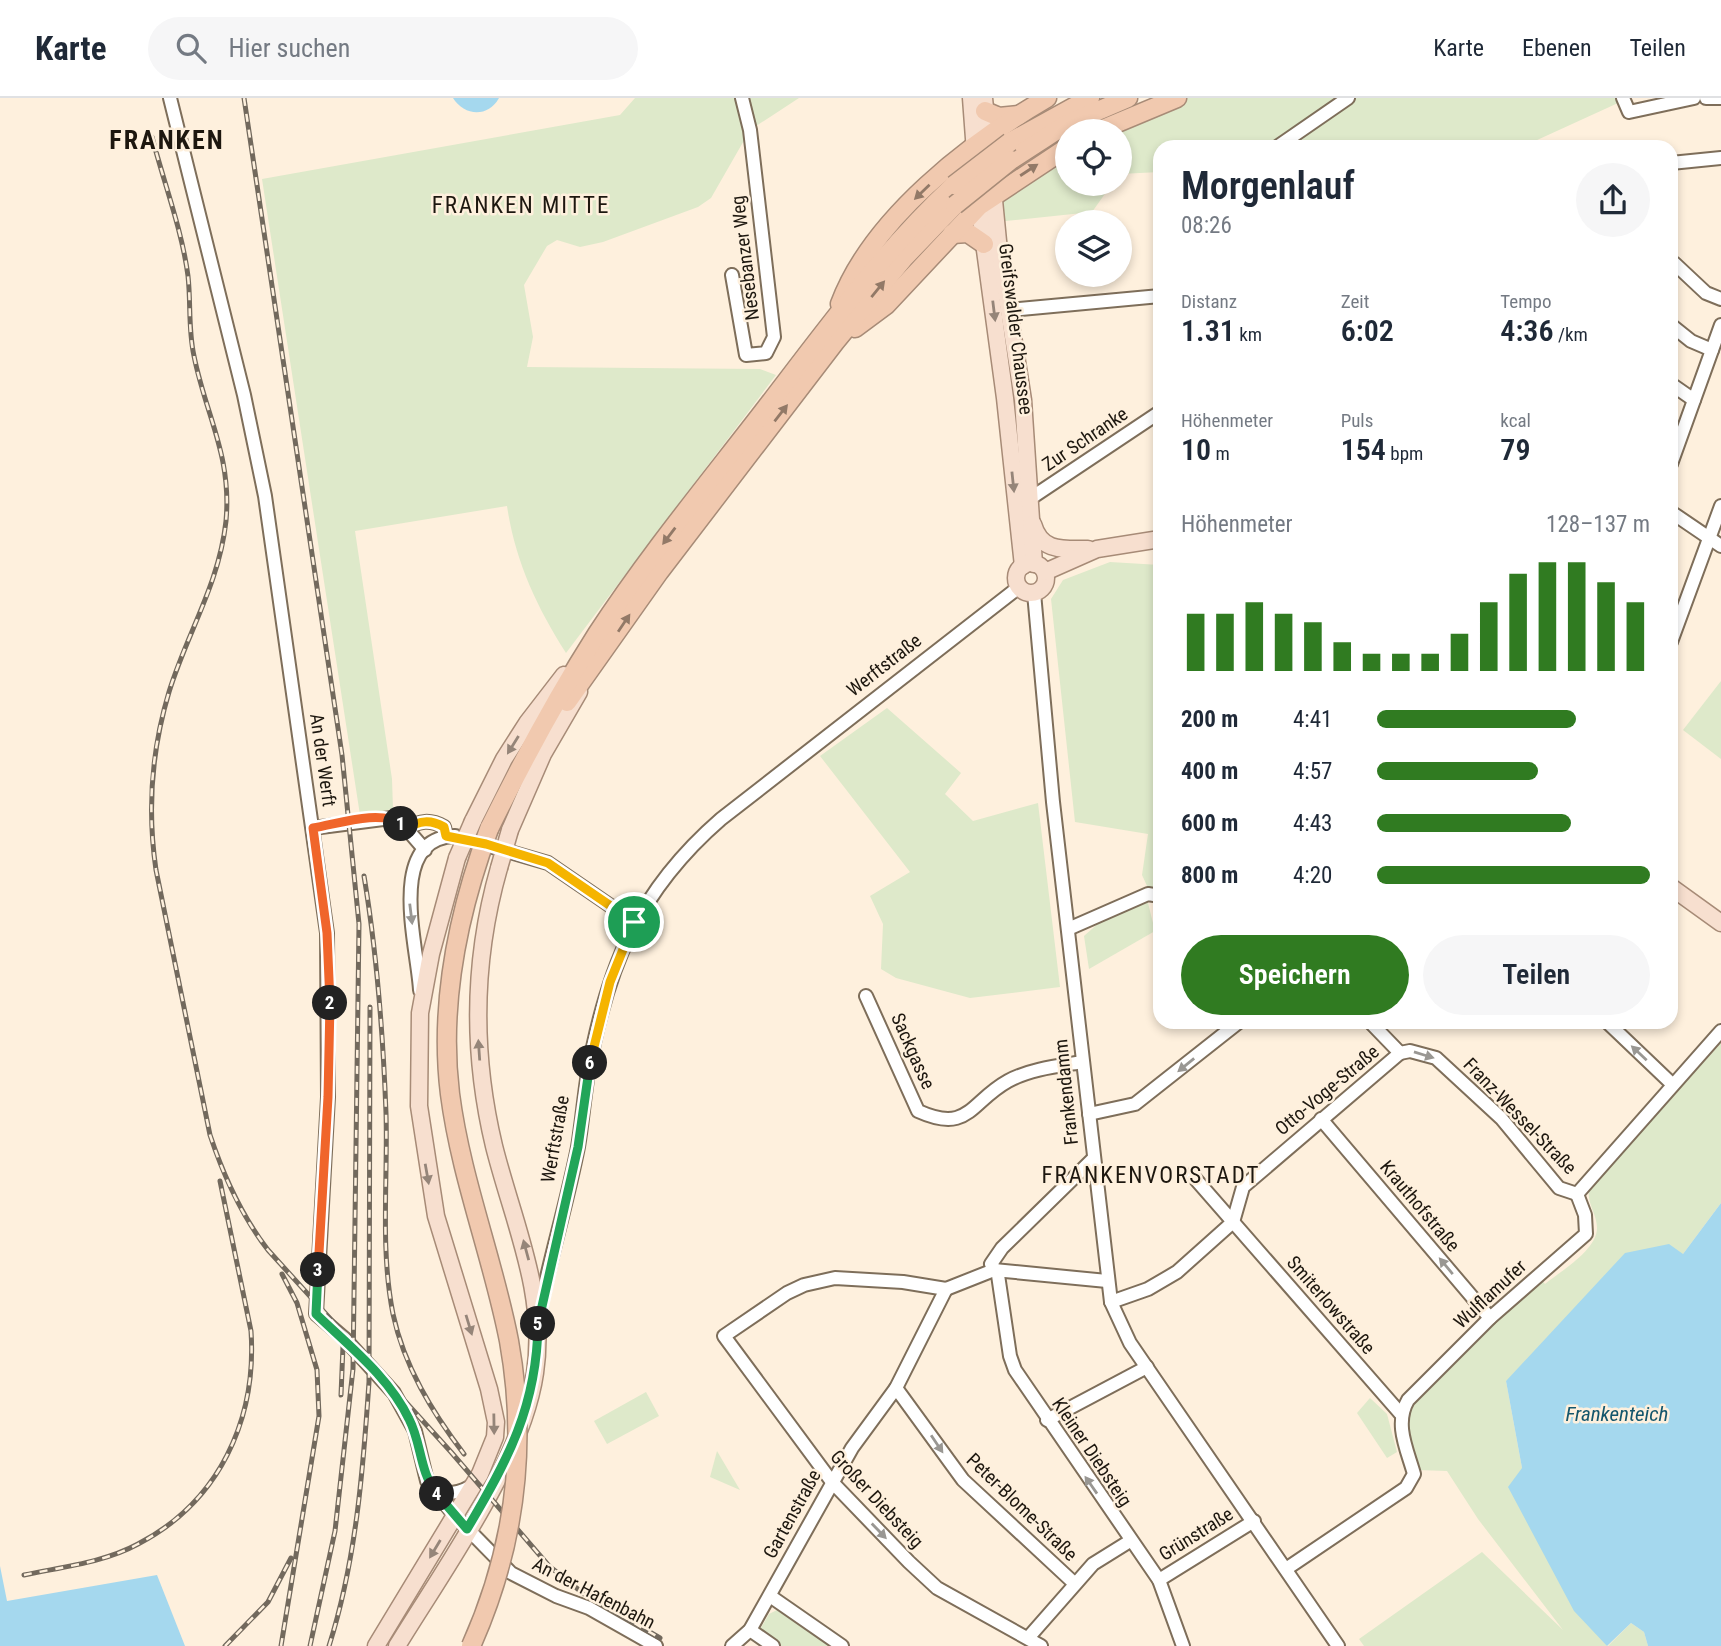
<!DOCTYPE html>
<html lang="de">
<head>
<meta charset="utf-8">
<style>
	:root { --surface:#fff; --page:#f6f6f7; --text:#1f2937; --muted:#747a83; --line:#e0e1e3; --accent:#307b21 }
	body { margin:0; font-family:"Roboto Condensed",sans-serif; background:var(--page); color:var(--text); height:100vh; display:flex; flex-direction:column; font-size:26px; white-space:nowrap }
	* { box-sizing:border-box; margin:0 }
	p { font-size:23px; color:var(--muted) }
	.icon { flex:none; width:38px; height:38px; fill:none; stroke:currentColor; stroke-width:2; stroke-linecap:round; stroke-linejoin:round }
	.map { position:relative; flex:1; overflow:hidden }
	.sheet { position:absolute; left:1153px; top:42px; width:525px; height:889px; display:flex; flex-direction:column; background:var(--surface); border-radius:21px; box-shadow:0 4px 10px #0003 }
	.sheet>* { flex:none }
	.fabs { position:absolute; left:1055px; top:21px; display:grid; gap:14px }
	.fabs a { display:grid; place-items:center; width:77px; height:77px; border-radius:50%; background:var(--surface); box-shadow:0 4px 10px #0003; font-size:35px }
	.pin { position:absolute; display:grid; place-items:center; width:60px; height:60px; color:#fff; margin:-30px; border:4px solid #fff; border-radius:50%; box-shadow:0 2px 7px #0007 }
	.km { position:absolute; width:35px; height:35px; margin:-18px; border-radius:50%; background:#222; color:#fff; font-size:19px; line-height:35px; text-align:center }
	.round { display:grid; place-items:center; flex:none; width:74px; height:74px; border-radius:37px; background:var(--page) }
	.head { display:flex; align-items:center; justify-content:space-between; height:119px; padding:0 28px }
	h1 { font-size:38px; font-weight:600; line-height:52px }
	.metrics { display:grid; grid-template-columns:repeat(3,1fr); gap:10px; height:119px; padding:7px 28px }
	.metrics div { display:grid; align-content:center }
	.metrics b { font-size:30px; font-weight:600 }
	.metrics small { font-size:19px; font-weight:400 }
	.metrics p { font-size:19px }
	.chart { height:196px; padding:14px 28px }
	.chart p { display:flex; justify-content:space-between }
	.chart svg { width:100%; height:126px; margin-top:7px; stroke:var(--accent); stroke-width:6 }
	.primary-button { display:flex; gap:14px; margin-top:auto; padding:14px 28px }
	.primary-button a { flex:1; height:80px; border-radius:42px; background:var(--accent); color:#fff; font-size:28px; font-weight:600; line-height:80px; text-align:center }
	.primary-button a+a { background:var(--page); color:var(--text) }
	ul { padding:0 28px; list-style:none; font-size:23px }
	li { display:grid; grid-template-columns:112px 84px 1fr; align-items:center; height:52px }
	li i { height:18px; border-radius:9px; background:var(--accent) }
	header { display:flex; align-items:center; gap:42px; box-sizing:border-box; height:98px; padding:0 35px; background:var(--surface); border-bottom:2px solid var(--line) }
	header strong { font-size:33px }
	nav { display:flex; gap:38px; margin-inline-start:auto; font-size:24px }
	.search { width:490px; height:63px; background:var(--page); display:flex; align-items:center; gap:18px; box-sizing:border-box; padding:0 24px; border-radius:38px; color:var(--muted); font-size:26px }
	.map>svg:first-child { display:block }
</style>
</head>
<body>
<header>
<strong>Karte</strong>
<div class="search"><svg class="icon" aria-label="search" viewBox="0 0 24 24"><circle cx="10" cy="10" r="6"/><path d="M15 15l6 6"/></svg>Hier suchen</div>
<nav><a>Karte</a><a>Ebenen</a><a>Teilen</a></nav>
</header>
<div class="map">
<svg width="1721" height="1548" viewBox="0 0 1721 1548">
	<rect width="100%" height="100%" fill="#fef0dd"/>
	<g fill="#dee9ca">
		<path d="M635 0H799L750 32 711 100 698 109 603 144 580 149 557 142 547 148 524 187 533 239 527 269 760 271 776 277 566 555C536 508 515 462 507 408L355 433 392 681 393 711 360 717 262 81 620 17Z"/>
		<polygon points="1177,0 1629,0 1522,49 1160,49 1160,74 1120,76 1120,33"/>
		<polygon points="1067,49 1068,86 1112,86 1092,114 996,124 1001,91"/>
		<polygon points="1110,464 1160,467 1160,793 1148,790 1142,777 1148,736 1075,724 1051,501 1063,482"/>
		<polygon points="1721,583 1721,661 1683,632"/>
		<polygon points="887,610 961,675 945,696 973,723 1038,705 1060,889 970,900 896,880 881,871 883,826 870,798 910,774 820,658"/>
		<polygon points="1147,801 1155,833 1089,871 1084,838 1110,815"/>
		<path d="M1721 945V1105L1683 1156 1506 1283 1522 1370 1607 1548H1364L1359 1541 1482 1454 1563 1532 1478 1421 1447 1373 1417 1372 1404 1321 1411 1302 1540 1180 1545 1186C1561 1173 1597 1152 1597 1130 1597 1116 1587 1106 1589 1092Z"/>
		<polygon points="646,1294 659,1318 607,1346 594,1323"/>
		<polygon points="1370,1300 1387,1316 1397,1354 1387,1360 1357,1315"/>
		<polygon points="717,1353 740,1392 710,1379"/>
		<polygon points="777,1512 830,1548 776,1548 759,1533 769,1516"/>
		<polygon points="1631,1525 1644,1534 1648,1548 1608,1548"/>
	</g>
	<g fill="#a5d8ee">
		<path d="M453 0H499C488 20 464 18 453 0Z"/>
		<polygon points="1721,1105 1721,1548 1648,1548 1644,1534 1631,1525 1607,1548 1574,1513 1508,1389 1522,1370 1506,1283 1625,1155 1669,1146 1683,1156"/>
		<polygon points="0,1468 7,1503 157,1477 185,1548 0,1548"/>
	</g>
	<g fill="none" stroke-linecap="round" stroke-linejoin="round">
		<defs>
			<g id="minor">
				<polyline points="170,0 244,297 265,398 327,835 328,999 316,1216 344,1240 394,1295 415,1333 427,1383 455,1418 511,1475 556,1498 589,1510 656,1548"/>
				<polyline points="1623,0 1629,14 1694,0"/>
				<polyline points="1706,0 1721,0"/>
				<polyline points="1277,49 1348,0"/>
				<polyline points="1671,65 1721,60"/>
				<polyline points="1671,168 1674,165 1706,195 1721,201"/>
				<polyline points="732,177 746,257 766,255 774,239 750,32 742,0"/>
				<polyline points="1009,212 1160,198"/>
				<polyline points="1671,227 1691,243 1712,252"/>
				<polyline points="1671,286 1694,302"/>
				<polyline points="1671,366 1721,227"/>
				<polyline points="1031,400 1160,314"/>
				<polyline points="1671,414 1721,448"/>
				<polyline points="1034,495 1053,704 1111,1204 1130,1245 1338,1548"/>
				<polyline points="1671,544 1721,408"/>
				<polyline points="313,730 391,720 406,730 425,752"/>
				<path d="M406 730C420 723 430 721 444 729L446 738"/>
				<polyline points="1068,831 1148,796 1160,798"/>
				<path d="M420 892C418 850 385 740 455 738L548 765 634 824"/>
				<path d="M866 898 918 1013C969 1036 970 1004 1008 983 1030 971 1058 968 1082 964"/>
				<polyline points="1370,924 1400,955 1410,953 1436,960 1501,1020 1559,1090 1577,1096"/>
				<polyline points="1607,924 1672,986"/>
				<polyline points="1089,1016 1135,1006 1239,924"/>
				<polyline points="1321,1021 1490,1220"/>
				<polyline points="1093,1061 1002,1150 991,1166 998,1177 1010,1258 1015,1272 1159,1482 1183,1548"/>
				<polyline points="1192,1077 1400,1315"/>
				<polyline points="1111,1204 1148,1191 1177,1174 1233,1124 1243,1089 1400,955"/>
				<path d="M539 1215C550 1160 567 1105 578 1049 582 1025 584 1000 588 975 607 869 638 793 721 721L1019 489"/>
				<polyline points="896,1290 963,1382 1074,1485"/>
				<polyline points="1047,1322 1147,1269"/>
				<path d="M433 1388C445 1399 461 1395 473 1387"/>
				<path d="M1286 1471 1406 1390 1414 1376C1407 1351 1394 1326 1408 1302L1490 1220 1586 1136 1585 1117 1577 1096 1721 933"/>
				<polyline points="1159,1482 1254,1423"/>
				<polyline points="770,1498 842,1548"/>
				<polyline points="750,1532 773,1548"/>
				<polyline points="1028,1540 1093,1466 1130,1443"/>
				<polyline points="732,1548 750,1532 852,1350 896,1290 946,1191"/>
				<polyline points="1041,1548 937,1490 909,1464 832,1384 724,1238 787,1195 804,1187 835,1180 903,1184 946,1191 994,1172 1107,1183"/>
			</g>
			<g id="major">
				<polyline points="971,0 979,108 1005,300 1023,468"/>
				<polyline points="984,0 998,143 1023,302 1034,466"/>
				<path d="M1033 426C1041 454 1062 451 1088 451"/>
				<circle cx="1031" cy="480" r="15"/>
				<polyline points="1045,474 1097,451 1160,441"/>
				<polyline points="473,723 504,661 527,625 564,577"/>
				<polyline points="510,732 543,656 579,594"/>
				<polyline points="1671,789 1721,825"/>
				<polyline points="376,1548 480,1376 495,1339 496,1324 489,1291 436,1118 419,1008 420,915 431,856 457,760"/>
				<path d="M397 1548C444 1471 522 1364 535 1275 547 1195 513 1124 494 1048 472 956 473 861 499 770"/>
			</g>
			<g id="highway">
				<polyline points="985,13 999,19 1019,17"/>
				<polyline points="1098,33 1177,0"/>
				<polyline points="1010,44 1090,0"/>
				<polyline points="1011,62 1065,27 1128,0"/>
				<polyline points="952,136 968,135 984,146"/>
				<path d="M840 206C872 120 970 45 1047 0"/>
				<polyline points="855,230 886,207 979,108 1068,49"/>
				<polyline points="567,604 659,474 835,244 904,160 955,107"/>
				<path d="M489 731C522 664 557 599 597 536 648 458 709 384 766 310 825 233 883 153 954 87"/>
			</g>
		</defs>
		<use href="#minor" stroke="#7e6e5a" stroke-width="16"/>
		<use href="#major" stroke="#a78b77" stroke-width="19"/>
		<use href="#highway" stroke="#a78b77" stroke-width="21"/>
		<use href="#minor" stroke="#fff" stroke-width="12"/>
		<use href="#major" stroke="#f7dfcf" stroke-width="16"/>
		<use href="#highway" stroke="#f1c9af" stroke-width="18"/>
		<defs>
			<g id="rail">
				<polyline points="244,0 342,657 359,826 353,1271 335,1433 310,1548"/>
				<path d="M152 39C164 85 182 132 188 178 191 205 188 231 194 258 206 318 232 358 226 423 219 487 187 535 169 594 151 654 147 711 156 772L210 1037C224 1079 241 1117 268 1152L451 1354 549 1468 584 1496 660 1540"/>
				<path d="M364 778C377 856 383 935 386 1015 388 1081 380 1151 393 1216 404 1268 432 1314 464 1356"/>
				<polyline points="341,1297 343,1248"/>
				<path d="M24 1477C61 1469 103 1465 138 1446 219 1404 257 1322 251 1233L220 1083"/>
				<polyline points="225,1548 268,1504 291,1460"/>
				<polyline points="281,1548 319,1318 317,1272 297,1205 282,1176"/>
				<path d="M329 1548C356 1463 363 1373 369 1284L370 909"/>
			</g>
		</defs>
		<use href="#rail" stroke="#72695d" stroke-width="5"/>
		<use href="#rail" stroke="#fef0dd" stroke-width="2.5" stroke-dasharray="8" stroke-linecap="butt"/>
		<defs>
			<g id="major-bridge">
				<polyline points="457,760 473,723"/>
				<polyline points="499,770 510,732"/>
			</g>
			<g id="highway-bridge">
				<polyline points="954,87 1010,44"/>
				<polyline points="955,107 1011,62"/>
				<path d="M471 1548C515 1450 528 1349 509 1243 493 1160 461 1081 450 996 439 907 458 815 489 731"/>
			</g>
		</defs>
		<use href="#major-bridge" stroke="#a78b77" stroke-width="19" stroke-linecap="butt"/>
		<use href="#highway-bridge" stroke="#a78b77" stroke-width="21" stroke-linecap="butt"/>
		<use href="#major-bridge" stroke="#f7dfcf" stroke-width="16"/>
		<use href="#highway-bridge" stroke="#f1c9af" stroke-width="18"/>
	</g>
	<defs><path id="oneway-solid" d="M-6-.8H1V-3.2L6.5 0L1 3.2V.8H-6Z" transform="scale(1.75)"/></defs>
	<g fill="#927967">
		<use href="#oneway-solid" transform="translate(1029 72) rotate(-33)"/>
		<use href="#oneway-solid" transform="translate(922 94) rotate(136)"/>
		<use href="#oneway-solid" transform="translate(878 191) rotate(-51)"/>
		<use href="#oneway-solid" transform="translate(781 315) rotate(-52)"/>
		<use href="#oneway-solid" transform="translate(669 438) rotate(127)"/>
		<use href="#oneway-solid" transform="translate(624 525) rotate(-56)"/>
	</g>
	<g fill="#958579">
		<use href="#oneway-solid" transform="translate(994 213) rotate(83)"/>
		<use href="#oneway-solid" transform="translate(1013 384) rotate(84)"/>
		<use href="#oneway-solid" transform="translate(513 647) rotate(122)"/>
		<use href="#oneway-solid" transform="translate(479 952) rotate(-94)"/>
		<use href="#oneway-solid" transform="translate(427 1076) rotate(80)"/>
		<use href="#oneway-solid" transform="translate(526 1152) rotate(-105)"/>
		<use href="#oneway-solid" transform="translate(469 1227) rotate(73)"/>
		<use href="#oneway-solid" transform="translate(494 1326) rotate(89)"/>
		<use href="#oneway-solid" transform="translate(435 1451) rotate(121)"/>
	</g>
	<g fill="#999793">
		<use href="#oneway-solid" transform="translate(411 816) rotate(83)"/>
		<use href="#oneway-solid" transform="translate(1639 955) rotate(-137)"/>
		<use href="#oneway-solid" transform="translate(1424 957) rotate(17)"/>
		<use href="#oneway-solid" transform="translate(1186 967) rotate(141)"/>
		<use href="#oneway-solid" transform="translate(1446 1168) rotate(-130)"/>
		<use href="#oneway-solid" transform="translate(937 1346) rotate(56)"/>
		<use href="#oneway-solid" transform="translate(1091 1387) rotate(-125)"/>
		<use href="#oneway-solid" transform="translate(879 1433) rotate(46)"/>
	</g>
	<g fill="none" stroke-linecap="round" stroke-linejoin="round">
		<defs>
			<path id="split-1" d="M401 726 406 730C420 723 430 721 444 729L446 738 486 746 548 765 634 824"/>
			<path id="split-2" d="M330 905 327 835 313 730C338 726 380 711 401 726"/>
			<polyline id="split-3" points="318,1172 328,999 330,905"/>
			<path id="split-4" d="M318 1172 316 1216C349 1248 389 1279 409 1321 422 1346 419 1373 437 1396"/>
			<path id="split-5" d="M437 1396 467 1431C508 1362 537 1308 538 1226"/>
			<polyline id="split-6" points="538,1226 578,1049 590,965"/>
			<polyline id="split-7" points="590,965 610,884 634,824"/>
		</defs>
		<use href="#split-1" stroke="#fff" stroke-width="14"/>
		<use href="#split-2" stroke="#fff" stroke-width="14"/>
		<use href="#split-3" stroke="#fff" stroke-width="14"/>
		<use href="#split-4" stroke="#fff" stroke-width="14"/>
		<use href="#split-5" stroke="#fff" stroke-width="14"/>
		<use href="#split-6" stroke="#fff" stroke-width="14"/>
		<use href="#split-7" stroke="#fff" stroke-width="14"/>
		<use href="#split-1" stroke="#f5b400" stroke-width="9"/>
		<use href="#split-2" stroke="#f0652b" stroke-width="9"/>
		<use href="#split-3" stroke="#f0652b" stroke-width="9"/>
		<use href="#split-4" stroke="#22a559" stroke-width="9"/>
		<use href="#split-5" stroke="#22a559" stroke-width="9"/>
		<use href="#split-6" stroke="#22a559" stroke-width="9"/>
		<use href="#split-7" stroke="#f5b400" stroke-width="9"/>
	</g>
	<g text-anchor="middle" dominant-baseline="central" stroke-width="5" stroke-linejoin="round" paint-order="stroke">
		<g font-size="19" fill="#1d170f" stroke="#fef0dd">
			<text transform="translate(745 160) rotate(-97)">Nesebanzer Weg</text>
			<text transform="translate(1016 231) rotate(83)">Greifswalder Chaussee</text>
			<text transform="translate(1085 341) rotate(-34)">Zur Schranke</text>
			<text transform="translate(884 567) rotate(-38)">Werftstraße</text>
			<text transform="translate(323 662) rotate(82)">An der Werft</text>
			<text transform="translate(913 953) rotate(66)">Sackgasse</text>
			<text transform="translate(1327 992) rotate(-40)">Otto-Voge-Straße</text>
			<text transform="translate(1066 994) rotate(-96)">Frankendamm</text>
			<text transform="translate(1520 1018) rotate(46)">Franz-Wessel-Straße</text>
			<text transform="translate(555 1041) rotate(-80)">Werftstraße</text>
			<text transform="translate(1420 1108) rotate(50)">Krauthofstraße</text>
			<text transform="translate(1490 1196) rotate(-43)">Wulflamufer</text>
			<text transform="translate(1331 1207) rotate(49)">Smiterlowstraße</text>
			<text transform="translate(1092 1354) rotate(56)">Kleiner Diebsteig</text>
			<text transform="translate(877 1401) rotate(47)">Großer Diebsteig</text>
			<text transform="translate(1022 1409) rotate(44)">Peter-Blome-Straße</text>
			<text transform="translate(792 1416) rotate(-61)">Gartenstraße</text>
			<text transform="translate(1196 1436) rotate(-32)">Grünstraße</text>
			<text transform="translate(594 1495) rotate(27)">An der Hafenbahn</text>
		</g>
		<g font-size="21" font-style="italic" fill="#14566c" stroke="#fef0dd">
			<text x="1617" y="1316">Frankenteich</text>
		</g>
		<g font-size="23" letter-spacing="2" fill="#1d170f" stroke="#fef0dd">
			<text x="521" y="107">FRANKEN MITTE</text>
			<text x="1151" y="1077">FRANKENVORSTADT</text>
		</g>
		<g font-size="26" font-weight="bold" letter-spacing="2" fill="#1d170f" stroke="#fef0dd">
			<text x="167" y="42">FRANKEN</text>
		</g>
	</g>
</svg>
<div class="fabs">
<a><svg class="icon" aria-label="locate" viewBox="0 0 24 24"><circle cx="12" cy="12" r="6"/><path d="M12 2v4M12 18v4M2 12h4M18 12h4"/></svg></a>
<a><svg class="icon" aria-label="layers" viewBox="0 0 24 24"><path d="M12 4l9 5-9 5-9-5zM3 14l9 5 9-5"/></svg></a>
</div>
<div class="pin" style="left:634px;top:824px;background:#1e9e55"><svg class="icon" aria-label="arrive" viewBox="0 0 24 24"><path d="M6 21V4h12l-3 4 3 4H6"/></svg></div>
<b class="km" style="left:401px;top:726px">1</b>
<b class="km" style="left:330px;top:905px">2</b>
<b class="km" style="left:318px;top:1172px">3</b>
<b class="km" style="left:437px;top:1396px">4</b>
<b class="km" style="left:538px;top:1226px">5</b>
<b class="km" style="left:590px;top:965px">6</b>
<section class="sheet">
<div class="head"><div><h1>Morgenlauf</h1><p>08:26</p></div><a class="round"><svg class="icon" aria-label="share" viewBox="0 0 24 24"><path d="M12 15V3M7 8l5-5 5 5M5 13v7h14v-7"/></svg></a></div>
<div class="metrics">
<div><p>Distanz</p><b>1.31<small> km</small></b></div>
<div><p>Zeit</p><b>6:02</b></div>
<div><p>Tempo</p><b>4:36<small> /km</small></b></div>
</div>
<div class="metrics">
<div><p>Höhenmeter</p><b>10<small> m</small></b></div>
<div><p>Puls</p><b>154<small> bpm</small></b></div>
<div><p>kcal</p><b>79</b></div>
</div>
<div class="chart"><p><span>Höhenmeter</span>128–137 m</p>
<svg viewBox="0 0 160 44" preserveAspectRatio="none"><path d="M5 44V24M15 44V24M25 44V20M35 44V24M45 44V27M55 44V34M65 44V38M75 44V38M85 44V38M95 44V31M105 44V20M115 44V10M125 44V6M135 44V6M145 44V13M155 44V20"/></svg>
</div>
<ul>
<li><b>200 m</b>4:41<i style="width:73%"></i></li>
<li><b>400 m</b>4:57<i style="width:59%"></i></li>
<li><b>600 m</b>4:43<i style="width:71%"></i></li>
<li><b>800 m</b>4:20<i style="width:100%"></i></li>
</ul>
<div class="primary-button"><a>Speichern</a><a>Teilen</a></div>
</section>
</div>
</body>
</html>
